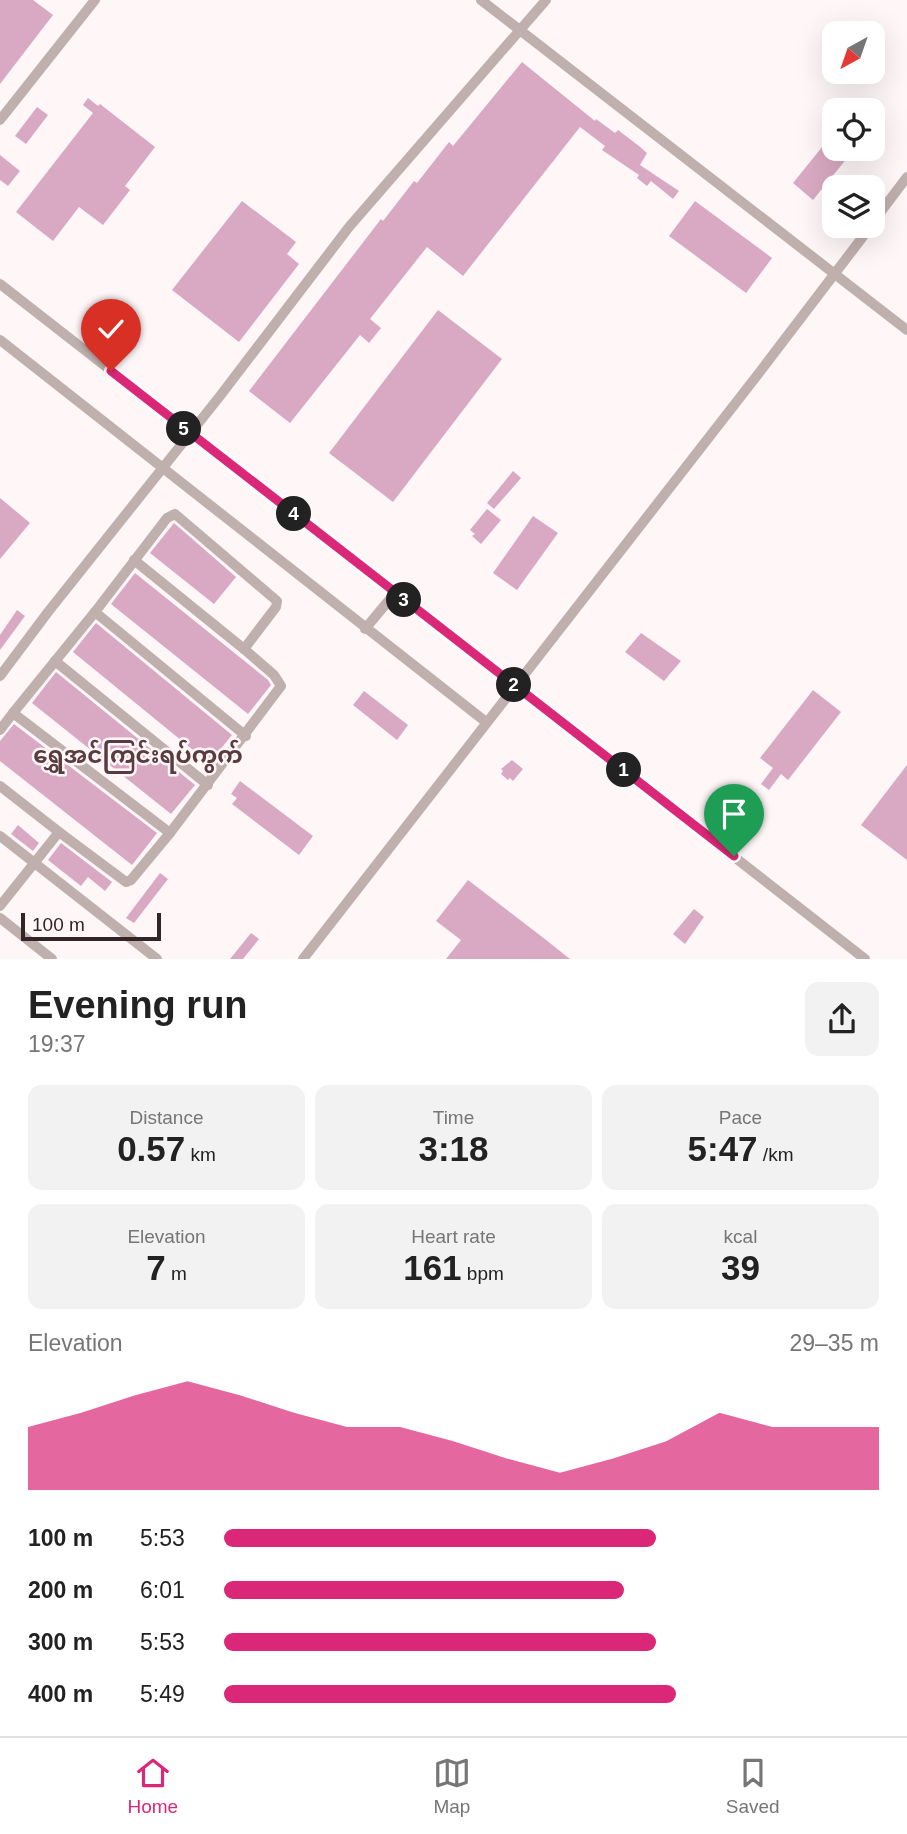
<!DOCTYPE html>
<html lang="en">
<head>
<meta charset="utf-8">
<style>
	:root { --surface:#fff; --page:#f2f2f2; --text:#222; --muted:#767676; --line:#e0e0e0; --accent:#db2777 }
	body { margin:0; font-family:Arial,"Noto Sans Myanmar",sans-serif; background:var(--page); color:var(--text); height:100vh; display:flex; flex-direction:column; font-size:26px; white-space:nowrap }
	* { box-sizing:border-box; margin:0 }
	p { font-size:23px; color:var(--muted) }
	.icon { flex:none; width:38px; height:38px; fill:none; stroke:currentColor; stroke-width:2; stroke-linecap:round; stroke-linejoin:round }
	.map { position:relative; height:959px; overflow:hidden }
	.side { display:flex; flex-direction:column; background:var(--surface); flex:1 }
	.side>* { flex:none }
	.needle { width:46px; rotate:220deg }
	.controls { position:absolute; left:822px; top:21px; display:grid; gap:14px }
	.controls a { display:grid; place-items:center; width:63px; height:63px; border-radius:14px; background:var(--surface); box-shadow:0 7px 28px #0002; font-size:35px }
	.scale { position:absolute; left:21px; bottom:18px; width:140px; box-sizing:border-box; padding-left:7px; border:4px solid #332527; border-top:0; font-size:19px; line-height:24px; white-space:nowrap; color:#332527; -webkit-text-stroke:5px #fef6f7; paint-order:stroke }
	.pin { position:absolute; display:grid; place-items:center; width:60px; height:60px; color:#fff; margin:-72px -30px; border-radius:50% 50% 50% 0; rotate:-45deg; box-shadow:0 0 7px #0007 }
	.pin .icon { rotate:45deg }
	.km { position:absolute; width:35px; height:35px; margin:-18px; border-radius:50%; background:#222; color:#fff; font-size:19px; line-height:35px; text-align:center }
	.round { display:grid; place-items:center; flex:none; width:74px; height:74px; border-radius:14px; background:var(--page) }
	.head { display:flex; align-items:center; justify-content:space-between; height:119px; padding:0 28px }
	h1 { font-size:38px; font-weight:700; line-height:52px }
	.metrics { display:grid; grid-template-columns:repeat(3,1fr); gap:10px; height:119px; padding:7px 28px }
	.metrics div { display:grid; align-content:center; border-radius:14px; background:var(--page); text-align:center }
	.metrics b { font-size:35px; font-weight:700 }
	.metrics small { font-size:19px; font-weight:400 }
	.metrics p { font-size:19px }
	.chart { height:196px; padding:14px 28px }
	.chart p { display:flex; justify-content:space-between }
	.chart svg { width:100%; height:126px; margin-top:7px; fill:var(--accent); opacity:.7 }
	ul { padding:0 28px; list-style:none; font-size:23px }
	li { display:grid; grid-template-columns:112px 84px 1fr; align-items:center; height:52px }
	li i { height:18px; border-radius:9px; background:var(--accent) }
	.tab-bar { display:flex; justify-content:space-around; align-items:center; height:98px; border-top:2px solid var(--line); background:var(--surface); font-size:19px; color:var(--muted) }
	.tab-bar a { display:grid; justify-items:center; gap:4px }
	.tab-bar .on { color:var(--accent) }
	.map>svg:first-child { display:block }
</style>
</head>
<body>
<div class="map">
<svg width="907" height="959" viewBox="0 0 907 959">
	<rect width="100%" height="100%" fill="#fef6f7"/>
	<g fill="#d9a9c3">
		<polygon points="0,0 33,0 53,15 0,84"/>
		<polygon points="522,62 595,121 596,119 615,133 618,130 639,146 647,153 640,165 679,191 673,199 651,181 647,186 637,178 639,175 602,150 605,146 580,127 463,276 427,247 370,319 381,328 369,343 360,335 290,423 249,391 381,219 383,221 414,181 417,183 449,142 453,146"/>
		<polygon points="88,98 98,106 100,104 155,147 125,186 130,190 103,225 79,207 53,241 16,212 93,113 83,105"/>
		<polygon points="37,107 48,115 26,144 15,136"/>
		<polygon points="827,141 848,157 813,200 793,183"/>
		<polygon points="0,155 20,171 8,186 0,180"/>
		<polygon points="242,201 296,242 287,254 299,264 239,342 172,290"/>
		<polygon points="695,201 772,258 746,293 669,236"/>
		<polygon points="438,310 502,359 393,502 329,453"/>
		<polygon points="513,471 521,478 494,509 487,503"/>
		<polygon points="0,498 30,523 0,559"/>
		<polygon points="487,509 501,520 481,544 472,536 475,534 470,530"/>
		<polygon points="533,516 558,533 517,590 493,573"/>
		<polygon points="174,523 236,577 214,604 150,553"/>
		<polygon points="135,573 268,680 271,685 248,714 111,604"/>
		<polygon points="17,610 25,616 0,650 0,635"/>
		<polygon points="96,623 232,735 209,763 73,652"/>
		<polygon points="641,633 681,661 664,681 625,652"/>
		<polygon points="56,672 195,785 171,814 32,703"/>
		<polygon points="813,690 841,712 788,780 781,774 769,790 761,784 773,768 760,758"/>
		<polygon points="364,691 408,725 397,740 353,705"/>
		<polygon points="14,724 157,833 132,865 0,761 0,741"/>
		<polygon points="512,760 523,769 513,781 510,778 508,780 501,774 503,771 501,769"/>
		<polygon points="907,765 907,860 861,825"/>
		<polygon points="240,781 313,836 299,855 232,804 237,798 231,794"/>
		<polygon points="18,825 39,843 33,851 11,834"/>
		<polygon points="61,843 112,882 105,891 88,877 81,886 48,860"/>
		<polygon points="160,873 168,879 134,923 126,918"/>
		<polygon points="468,880 541,936 570,959 446,959 461,940 436,921"/>
		<polygon points="694,909 704,917 685,944 673,934"/>
		<polygon points="251,933 259,939 243,959 230,959"/>
	</g>
	<g fill="none" stroke-linecap="round" stroke-linejoin="round">
		<g stroke="#c0b0ad" stroke-width="10">
			<polyline points="481,0 907,330"/>
			<polyline points="0,120 95,0"/>
			<polyline points="873,222 907,177"/>
			<polyline points="0,284 865,959"/>
			<polyline points="0,340 486,722"/>
			<polyline points="134,560 244,649 274,675 281,686 170,833"/>
			<polyline points="365,629 395,593"/>
			<polyline points="244,649 276,607 277,601 175,514 167,518 95,612 246,736"/>
			<polyline points="55,661 208,785"/>
			<polyline points="0,676 48,612 220,396 349,227 546,0"/>
			<polyline points="0,730 13,713"/>
			<polyline points="0,786 59,832 0,906"/>
			<polyline points="59,832 126,882 131,880 170,833 13,713 95,612"/>
			<polyline points="0,836 157,959"/>
			<polyline points="0,918 52,959"/>
			<polyline points="303,959 759,373 871,226"/>
		</g>
	</g>
	<g fill="none" stroke-linecap="round" stroke-linejoin="round">
		<defs>
			<polyline id="route" points="111,371 734,856"/>
		</defs>
		<use href="#route" stroke="#fff" stroke-width="14"/>
		<use href="#route" stroke="#db2777" stroke-width="9"/>
	</g>
	<g text-anchor="middle" dominant-baseline="central" stroke-width="5" stroke-linejoin="round" paint-order="stroke">
		<g font-size="23" font-weight="bold" fill="#593b41" stroke="#fef6f7">
			<text x="138" y="755">ရွှေအင်ကြင်းရပ်ကွက်</text>
		</g>
	</g>
</svg>
<div class="controls">
<a><svg class="needle" viewBox="-14 -14 28 28"><path d="M0-13l5 13h-10z" fill="#e53935"/><path d="M0 13l5-13h-10z" fill="#767676"/></svg></a>
<a><svg class="icon" aria-label="locate" viewBox="0 0 24 24"><circle cx="12" cy="12" r="6"/><path d="M12 2v4M12 18v4M2 12h4M18 12h4"/></svg></a>
<a><svg class="icon" aria-label="layers" viewBox="0 0 24 24"><path d="M12 4l9 5-9 5-9-5zM3 14l9 5 9-5"/></svg></a>
</div>
<div class="scale">100 m</div>
<div class="pin" style="left:734px;top:856px;background:#1e9e55"><svg class="icon" aria-label="arrive" viewBox="0 0 24 24"><path d="M6 21V4h12l-3 4 3 4H6"/></svg></div>
<div class="pin" style="left:111px;top:371px;background:#d93025"><svg class="icon" aria-label="check" viewBox="0 0 24 24"><path d="M5 12l5 5 9-10"/></svg></div>
<b class="km" style="left:624px;top:770px">1</b>
<b class="km" style="left:514px;top:685px">2</b>
<b class="km" style="left:404px;top:600px">3</b>
<b class="km" style="left:294px;top:514px">4</b>
<b class="km" style="left:184px;top:429px">5</b>
</div>
<section class="side">
<div class="head"><div><h1>Evening run</h1><p>19:37</p></div><a class="round"><svg class="icon" aria-label="share" viewBox="0 0 24 24"><path d="M12 15V3M7 8l5-5 5 5M5 13v7h14v-7"/></svg></a></div>
<div class="metrics">
<div><p>Distance</p><b>0.57<small> km</small></b></div>
<div><p>Time</p><b>3:18</b></div>
<div><p>Pace</p><b>5:47<small> /km</small></b></div>
</div>
<div class="metrics">
<div><p>Elevation</p><b>7<small> m</small></b></div>
<div><p>Heart rate</p><b>161<small> bpm</small></b></div>
<div><p>kcal</p><b>39</b></div>
</div>
<div class="chart"><p><span>Elevation</span>29–35 m</p>
<svg viewBox="0 0 160 44" preserveAspectRatio="none"><path d="M0 44V22L10 17L20 11L30 6L40 11L50 17L60 22L70 22L80 27L90 33L100 38L110 33L120 27L130 17L140 22L150 22L160 22V44z"/></svg>
</div>
<ul>
<li><b>100 m</b>5:53<i style="width:66%"></i></li>
<li><b>200 m</b>6:01<i style="width:61%"></i></li>
<li><b>300 m</b>5:53<i style="width:66%"></i></li>
<li><b>400 m</b>5:49<i style="width:69%"></i></li>
</ul>
</section>
<nav class="tab-bar">
<a class="on"><svg class="icon" aria-label="home" viewBox="0 0 24 24"><path d="M3 11l9-7 9 7M6 9v11h12V9"/></svg>Home</a>
<a><svg class="icon" aria-label="map" viewBox="0 0 24 24"><path d="M3 6l6-2 6 2 6-2v14l-6 2-6-2-6 2zM9 4v14M15 6v14"/></svg>Map</a>
<a><svg class="icon" aria-label="saved" viewBox="0 0 24 24"><path d="M7 4h10v16l-5-4-5 4z"/></svg>Saved</a>
</nav>
</body>
</html>
